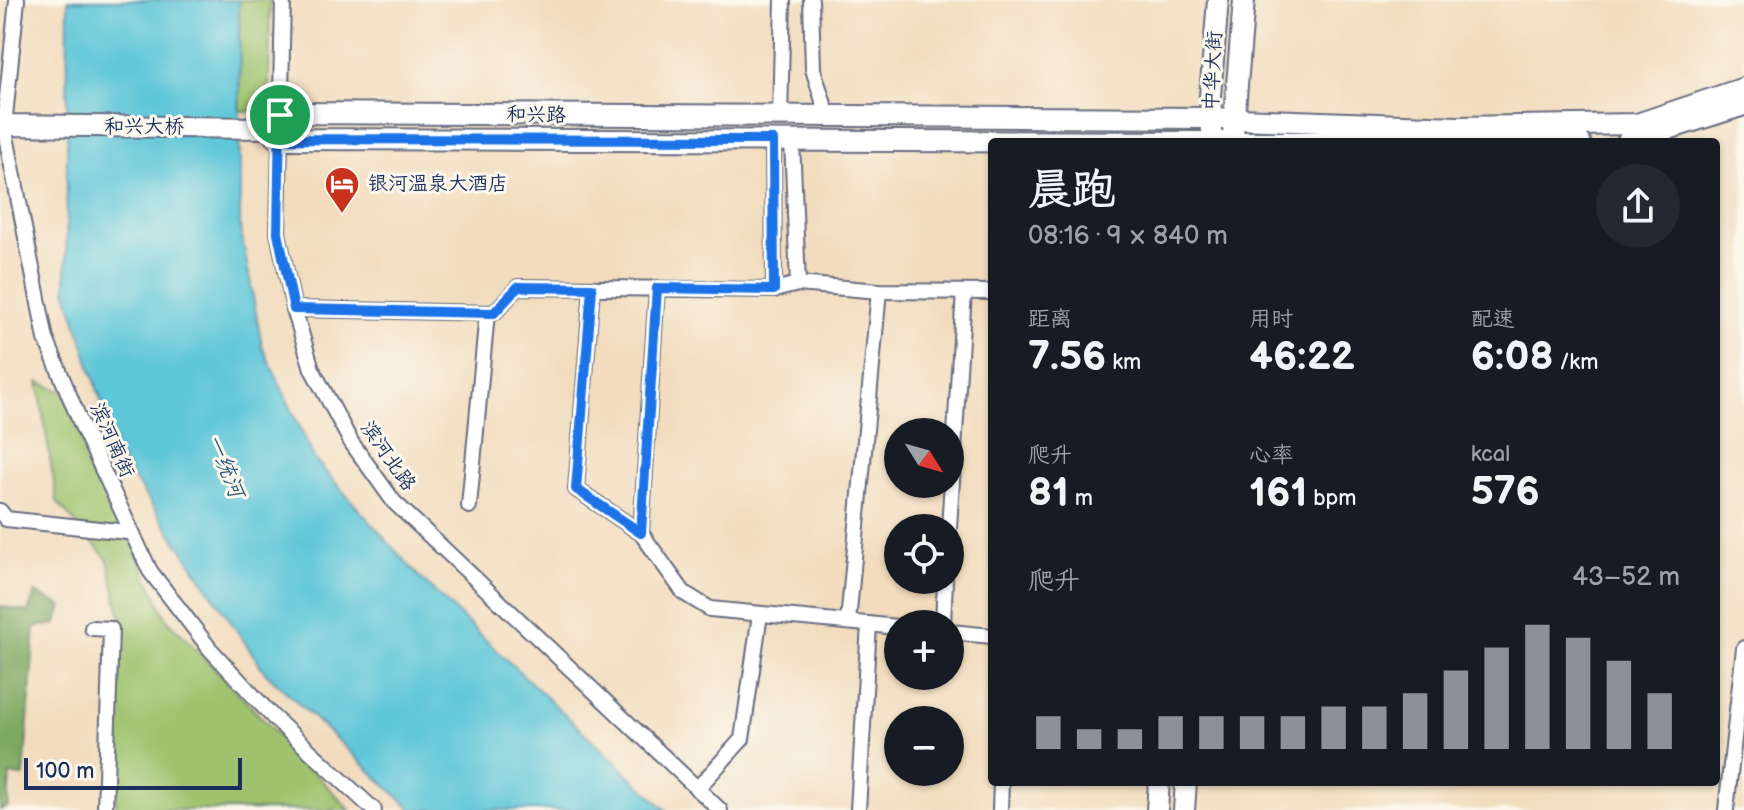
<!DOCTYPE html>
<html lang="zh">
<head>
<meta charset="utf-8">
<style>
	:root { --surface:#171b24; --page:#242831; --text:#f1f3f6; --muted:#9ea1a6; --accent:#8c9099 }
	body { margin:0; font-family:"Balsamiq Sans","LXGW WenKai TC",sans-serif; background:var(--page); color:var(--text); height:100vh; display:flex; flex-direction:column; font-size:30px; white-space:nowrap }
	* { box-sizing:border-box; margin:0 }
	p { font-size:26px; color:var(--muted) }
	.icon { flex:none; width:44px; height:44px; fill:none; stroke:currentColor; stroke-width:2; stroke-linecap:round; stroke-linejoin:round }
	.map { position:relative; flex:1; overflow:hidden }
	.sheet { position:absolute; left:988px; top:138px; width:732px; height:648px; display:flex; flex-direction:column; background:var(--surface); border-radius:8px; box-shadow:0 2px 6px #0004 }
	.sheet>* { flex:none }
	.needle { width:52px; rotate:127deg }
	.tools { position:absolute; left:884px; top:418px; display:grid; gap:16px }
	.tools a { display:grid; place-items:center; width:80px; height:80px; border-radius:50%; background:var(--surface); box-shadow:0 2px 6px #0004; font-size:40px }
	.scale { position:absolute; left:24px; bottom:20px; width:218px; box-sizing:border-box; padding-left:8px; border:4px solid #1b2f5e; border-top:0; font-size:22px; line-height:28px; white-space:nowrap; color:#1b2f5e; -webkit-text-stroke:6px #fbf7ec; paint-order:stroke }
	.pin { position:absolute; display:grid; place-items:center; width:68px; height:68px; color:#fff; margin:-34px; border:4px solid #fff; border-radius:50%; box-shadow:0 2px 8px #0007 }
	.round { display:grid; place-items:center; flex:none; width:84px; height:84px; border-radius:42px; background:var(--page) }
	.overview { display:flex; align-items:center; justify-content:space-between; height:136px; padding:0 40px }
	h1 { font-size:44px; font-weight:800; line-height:60px }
	.stats { display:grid; grid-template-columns:repeat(3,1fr); gap:12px; height:136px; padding:8px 40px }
	.stats div { display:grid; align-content:center }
	.stats b { font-size:40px; font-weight:800 }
	.stats small { font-size:22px; font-weight:400 }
	.stats p { font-size:22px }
	.chart { height:224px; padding:16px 40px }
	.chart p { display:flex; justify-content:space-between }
	.chart svg { width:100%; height:144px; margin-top:8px; stroke:var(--accent); stroke-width:6 }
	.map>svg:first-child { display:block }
</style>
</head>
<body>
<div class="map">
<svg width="1744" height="810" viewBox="0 0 1744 810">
	<rect width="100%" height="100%" fill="#fbf7ec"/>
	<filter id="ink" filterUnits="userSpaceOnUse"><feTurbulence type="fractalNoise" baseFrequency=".0125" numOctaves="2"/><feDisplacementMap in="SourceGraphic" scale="16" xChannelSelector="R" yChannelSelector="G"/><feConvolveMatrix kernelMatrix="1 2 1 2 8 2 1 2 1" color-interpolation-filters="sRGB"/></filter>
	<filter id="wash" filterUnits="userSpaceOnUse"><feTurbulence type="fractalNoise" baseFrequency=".006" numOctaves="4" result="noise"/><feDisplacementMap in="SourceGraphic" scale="32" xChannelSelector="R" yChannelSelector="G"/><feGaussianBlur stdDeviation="1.8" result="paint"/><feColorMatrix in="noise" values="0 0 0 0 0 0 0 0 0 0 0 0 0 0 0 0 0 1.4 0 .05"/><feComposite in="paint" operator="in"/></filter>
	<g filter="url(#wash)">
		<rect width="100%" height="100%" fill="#f2dcbd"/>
		<g fill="#9ec26d" stroke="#5c7866" stroke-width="2">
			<polygon points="239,0 270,0 269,87 264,112 240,111"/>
			<polygon points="38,382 64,392 166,618 350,810 116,810 121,618 108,560 57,502"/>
		</g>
		<polygon fill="#7ea860" stroke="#4c6c5f" stroke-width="2" points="35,593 62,606 56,624 35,627 24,776 10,775 8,807 0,810 0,606 28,612"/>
		<polygon fill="#5dc6d8" stroke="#3c7a9b" stroke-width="2" points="68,0 239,0 240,226 262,346 315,460 420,578 666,810 412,810 265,672 118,455 66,289"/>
	</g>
	<g filter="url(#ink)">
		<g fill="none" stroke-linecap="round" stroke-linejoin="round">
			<defs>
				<g id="street">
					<polyline points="17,0 4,126 46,339 82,426 150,571 210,649 273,717 374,810"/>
					<polyline points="283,0 278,233 294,309 312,369 351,442 394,502 720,810"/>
					<polyline points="811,0 813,69 828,117"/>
					<polyline points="780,117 783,0"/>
					<polyline points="773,140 774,290"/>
					<polyline points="792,140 798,284"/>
					<polyline points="592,288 576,489 641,533 684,593 710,609 898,627"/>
					<polyline points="294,309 494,313 518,287 774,290 798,284 879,291 992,292"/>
					<polyline points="469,506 487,313"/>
					<polyline points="0,511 6,519 127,532"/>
					<polyline points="949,528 964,292"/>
					<polyline points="641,533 657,288"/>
					<polyline points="848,622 879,291"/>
					<polyline points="943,624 945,580"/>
					<polyline points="92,628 111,629 105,810"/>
					<polyline points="950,632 992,636"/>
					<polyline points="697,789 742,739 760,614"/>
					<polyline points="858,810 869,624"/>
					<polyline points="1000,810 1001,782"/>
					<polyline points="1726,810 1744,648"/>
				</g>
				<g id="secondary">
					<polyline points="0,125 267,128"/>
					<polyline points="267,128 286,113 1210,118 1458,127 1637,124 1744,88"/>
					<polyline points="267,128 279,139 1201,142"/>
					<polyline points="1212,131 1210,96 1218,0"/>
					<polyline points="1233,134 1244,0"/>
					<polyline points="1216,142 1580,142"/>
					<polyline points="1627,142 1744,105"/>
					<polyline points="1157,810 1159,782"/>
					<polyline points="1184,810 1186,782"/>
				</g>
			</defs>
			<use href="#street" stroke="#666c7f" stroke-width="18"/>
			<use href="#secondary" stroke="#666c7f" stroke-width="24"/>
			<use href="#street" stroke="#fff" stroke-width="14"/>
			<use href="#secondary" stroke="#fff" stroke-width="20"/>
		</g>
	</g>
	<g fill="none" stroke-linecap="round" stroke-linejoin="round" filter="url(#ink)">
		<defs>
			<polyline id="route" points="280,115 278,233 294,309 494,313 518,287 592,288 576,489 641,533 657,288 774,290 773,140 279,139 267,128 280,115"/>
		</defs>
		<use href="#route" stroke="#fff" stroke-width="16"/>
		<use href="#route" stroke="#1a73e8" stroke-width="10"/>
	</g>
	<defs>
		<symbol id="hotel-pin" viewBox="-11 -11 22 30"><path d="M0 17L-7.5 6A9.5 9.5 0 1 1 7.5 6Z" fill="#c8321e" stroke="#fbf7ec"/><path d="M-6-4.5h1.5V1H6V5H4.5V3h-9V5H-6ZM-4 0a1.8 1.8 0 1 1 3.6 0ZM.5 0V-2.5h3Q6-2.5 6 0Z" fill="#fff"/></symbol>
	</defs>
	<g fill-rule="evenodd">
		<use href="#hotel-pin" x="322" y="164" width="40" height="54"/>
	</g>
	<g text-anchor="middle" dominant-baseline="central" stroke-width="6" stroke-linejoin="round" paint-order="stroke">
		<g font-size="20" fill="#1b2f5e" stroke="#fbf7ec">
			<text transform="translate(1213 71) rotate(-87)">中华大街</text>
			<text transform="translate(536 115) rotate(1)">和兴路</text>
			<text x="144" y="127">和兴大桥</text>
			<text transform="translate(112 440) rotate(66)">滨河南街</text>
			<text transform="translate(388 456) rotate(55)">滨河北路</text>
		</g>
		<g font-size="20" fill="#1b2f5e" stroke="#fbf7ec" text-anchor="start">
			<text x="368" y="184">银河温泉大酒店</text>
		</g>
		<g font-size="22" font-style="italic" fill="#2f5c83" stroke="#fbf7ec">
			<text transform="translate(225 466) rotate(68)">一统河</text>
		</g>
	</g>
</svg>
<div class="tools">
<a><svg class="needle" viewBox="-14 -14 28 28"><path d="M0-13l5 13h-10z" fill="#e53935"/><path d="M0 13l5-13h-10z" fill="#9ea1a6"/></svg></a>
<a><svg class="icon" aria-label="locate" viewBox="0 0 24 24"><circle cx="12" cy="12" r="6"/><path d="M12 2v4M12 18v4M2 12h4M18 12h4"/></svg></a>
<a>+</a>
<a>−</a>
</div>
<div class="scale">100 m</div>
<div class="pin" style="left:280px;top:115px;background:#1e9e55"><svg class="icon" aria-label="arrive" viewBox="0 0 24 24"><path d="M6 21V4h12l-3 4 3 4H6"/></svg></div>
<section class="sheet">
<div class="overview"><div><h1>晨跑</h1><p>08:16 · 9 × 840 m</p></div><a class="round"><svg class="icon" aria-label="share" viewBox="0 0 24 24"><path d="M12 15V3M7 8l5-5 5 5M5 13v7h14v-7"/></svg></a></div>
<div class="stats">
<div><p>距离</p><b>7.56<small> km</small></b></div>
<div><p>用时</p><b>46:22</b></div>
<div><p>配速</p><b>6:08<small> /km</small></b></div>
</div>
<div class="stats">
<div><p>爬升</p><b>81<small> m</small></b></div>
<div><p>心率</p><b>161<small> bpm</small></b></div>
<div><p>kcal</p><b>576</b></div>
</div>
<div class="chart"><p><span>爬升</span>43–52 m</p>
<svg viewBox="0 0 160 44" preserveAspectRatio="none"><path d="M5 44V34M15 44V38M25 44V38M35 44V34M45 44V34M55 44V34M65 44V34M75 44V31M85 44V31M95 44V27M105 44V20M115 44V13M125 44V6M135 44V10M145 44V17M155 44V27"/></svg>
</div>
</section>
</div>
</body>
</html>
